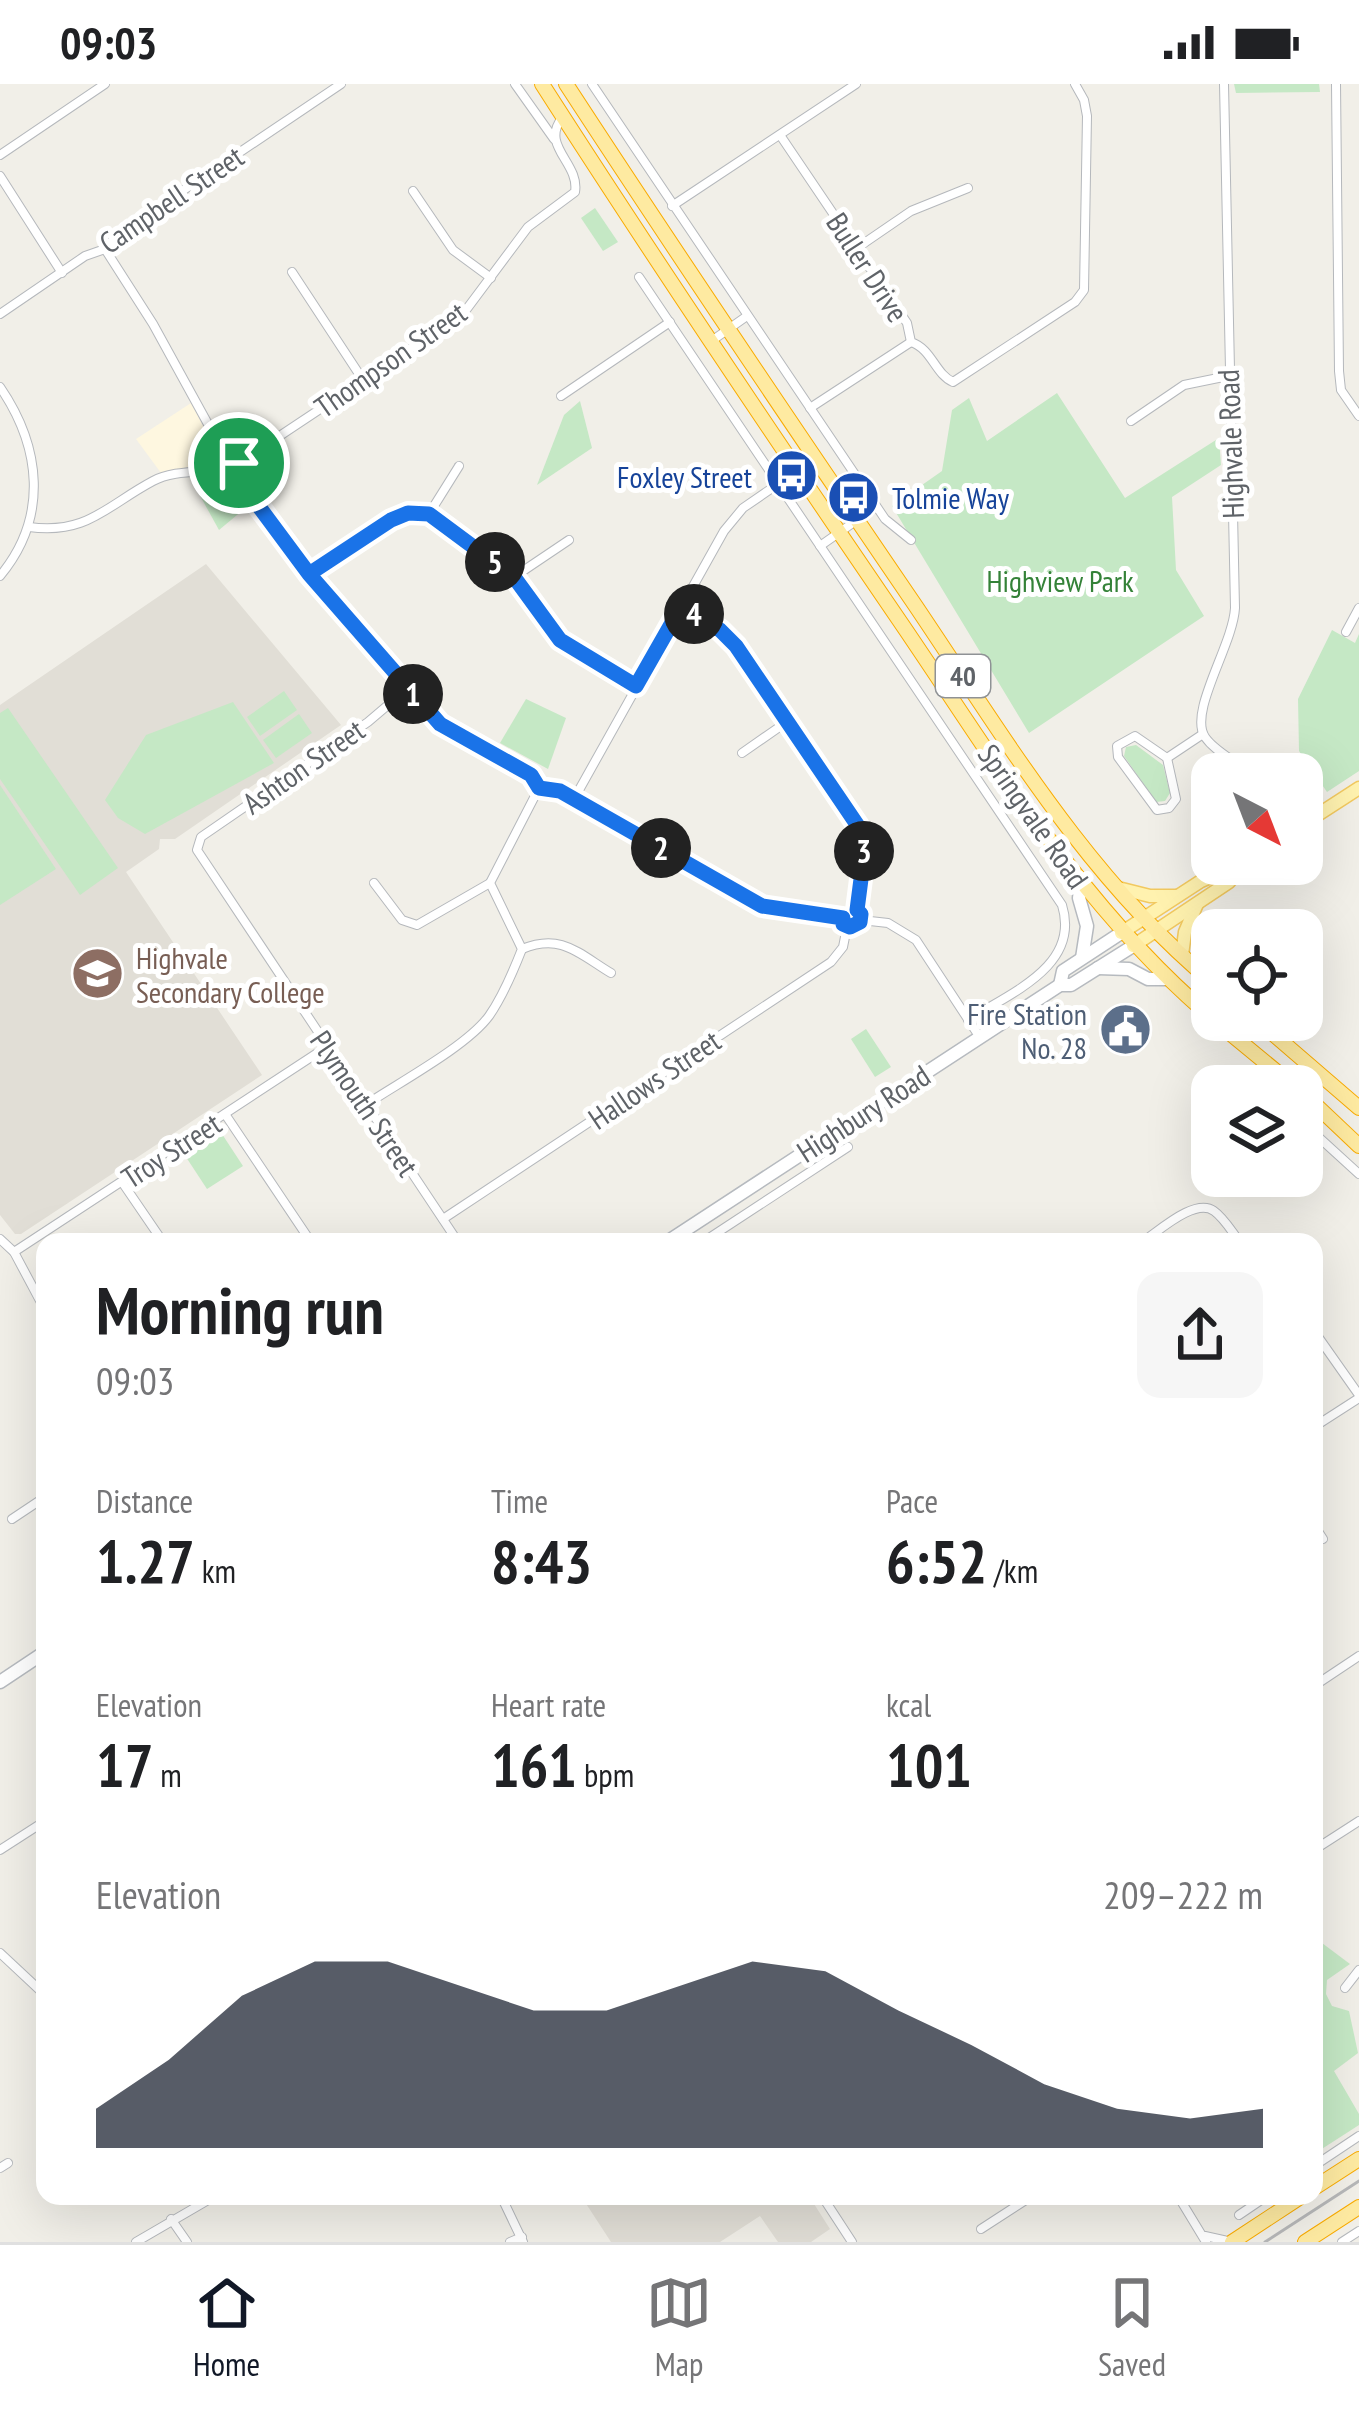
<!DOCTYPE html>
<html lang="en">
<head>
<meta charset="utf-8">
<style>
	:root { --surface:#fff; --page:#f6f6f6; --text:#202124; --muted:#757577; --line:#e0e0e0; --accent:#111827 }
	body { margin:0; font-family:"PT Sans Narrow",sans-serif; background:var(--page); color:var(--text); height:100vh; display:flex; flex-direction:column; font-size:45px; white-space:nowrap }
	* { box-sizing:border-box; margin:0 }
	p { font-size:39px; color:var(--muted) }
	.icon { flex:none; width:66px; height:66px; fill:none; stroke:currentColor; stroke-width:2; stroke-linecap:round; stroke-linejoin:round }
	.map { position:relative; flex:1; overflow:hidden }
	.drawer { position:absolute; left:36px; top:1149px; width:1287px; height:972px; display:flex; flex-direction:column; background:var(--surface); border-radius:24px; box-shadow:0 12px 48px #0002 }
	.drawer>* { flex:none }
	.needle { width:78px; rotate:138deg }
	.tools { position:absolute; left:1191px; top:669px; display:grid; gap:24px }
	.tools a { display:grid; place-items:center; width:132px; height:132px; border-radius:24px; background:var(--surface); box-shadow:0 12px 48px #0002; font-size:60px }
	.pin { position:absolute; display:grid; place-items:center; width:102px; height:102px; color:#fff; margin:-51px; border:6px solid #fff; border-radius:50%; box-shadow:0 3px 12px #0007 }
	.km { position:absolute; width:60px; height:60px; margin:-30px; border-radius:50%; background:#222; color:#fff; font-size:33px; line-height:60px; text-align:center }
	.round { display:grid; place-items:center; flex:none; width:126px; height:126px; border-radius:24px; background:var(--page) }
	.summary { display:flex; align-items:center; justify-content:space-between; height:204px; padding:0 60px }
	h1 { font-size:66px; font-weight:600; line-height:90px }
	.stats { display:grid; grid-template-columns:repeat(3,1fr); gap:18px; height:204px; padding:12px 60px }
	.stats div { display:grid; align-content:center }
	.stats b { font-size:60px; font-weight:600 }
	.stats small { font-size:33px; font-weight:400 }
	.stats p { font-size:33px }
	.chart { height:336px; padding:24px 60px }
	.chart p { display:flex; justify-content:space-between }
	.chart svg { width:100%; height:216px; margin-top:12px; fill:var(--accent); opacity:.7 }
	.status { display:flex; justify-content:space-between; align-items:center; height:84px; padding:0 60px; background:var(--surface); direction:ltr }
	.status svg { height:33px; fill:currentColor }
	.menu { display:flex; justify-content:space-around; align-items:center; height:168px; border-top:3px solid var(--line); background:var(--surface); font-size:33px; color:var(--muted) }
	.menu a { display:grid; justify-items:center; gap:6px }
	.menu .on { color:var(--accent) }
	.map>svg:first-child { display:block }
</style>
</head>
<body>
<div class="status"><b>09:03</b><svg viewBox="0 0 49 12"><path d="M0 12V9h3v3zM5 12V6h3v6zM10 12V3h3v9zM15 12V0h3v12zM26 1h20v11H26zM47 4h2v5h-2z"/></svg></div>
<div class="map">
<svg width="1359" height="2158" viewBox="0 0 1359 2158">
	<rect width="100%" height="100%" fill="#f1efe8"/>
	<polygon fill="#fef7e0" points="191,319 221,376 161,389 136,355"/>
	<g fill="#e1ded6">
		<polygon points="206,480 341,641 175,755 160,755 159,765 126,788 262,991 21,1150 15,1150 0,1131 0,621"/>
		<polygon points="581,2112 809,2112 830,2145 811,2158 778,2158 760,2132 720,2158 611,2158"/>
	</g>
	<g fill="#c5e8c5">
		<polygon points="1234,0 1319,0 1320,8 1236,9"/>
		<polygon points="595,124 618,158 603,167 581,134"/>
		<polygon points="1057,309 1125,414 1219,354 1221,381 1172,413 1176,486 1204,532 1029,649 892,422 942,387 952,326 969,314 987,357"/>
		<polygon points="580,317 592,364 537,401 564,331"/>
		<polygon points="223,397 243,426 219,446 193,399"/>
		<polygon points="1332,546 1355,559 1359,550 1359,687 1327,708 1299,667 1298,615"/>
		<polygon points="284,607 297,626 260,652 247,633"/>
		<polygon points="526,615 566,634 548,685 500,659"/>
		<polygon points="233,618 274,679 145,750 118,734 105,716 146,651"/>
		<polygon points="8,624 118,784 80,811 0,695 0,629"/>
		<polygon points="299,630 312,649 276,674 263,656"/>
		<polygon points="1136,661 1163,681 1170,709 1165,717 1156,718 1124,672 1126,663"/>
		<polygon points="0,701 56,785 0,821"/>
		<polygon points="866,945 891,983 875,993 851,955"/>
		<polygon points="220,1047 243,1082 207,1105 184,1070"/>
		<polygon points="1314,1853 1350,1880 1327,1896 1326,1910 1332,1922 1349,1927 1358,1969 1334,1987 1359,2030 1359,2041 1314,2070"/>
	</g>
	<g fill="none" stroke-linecap="round" stroke-linejoin="round">
		<defs>
			<g id="minor">
				<polyline points="515,0 554,55"/>
				<polyline points="592,0 885,435 911,456"/>
				<path d="M1224 0 1235 524C1233 561 1188 628 1205 653 1215 668 1237 677 1250 690"/>
				<polyline points="1336,0 1339,287 1341,306 1359,332"/>
				<path d="M780 51 907 239 911 258C932 265 935 290 953 298L1075 218 1084 206 1087 32 1084 16 1075 0"/>
				<polyline points="0,71 105,0"/>
				<polyline points="0,92 62,189"/>
				<polyline points="413,107 453,166 491,194"/>
				<polyline points="672,122 856,0"/>
				<polyline points="857,164 911,127 968,104"/>
				<polyline points="105,165 153,240 225,371"/>
				<polyline points="292,188 363,296"/>
				<path d="M639 193 1062 821C1081 882 1010 909 968 936"/>
				<polyline points="0,230 85,172 105,165 117,151 341,0"/>
				<polyline points="710,258 747,232"/>
				<path d="M0 303C41 363 49 433 0 492"/>
				<polyline points="561,312 670,238"/>
				<polyline points="810,324 911,258"/>
				<polyline points="1131,337 1184,301 1228,292"/>
				<circle cx="229" cy="380" r="10"/>
				<path d="M239 379 463 230 528 143 575 108C580 79 540 62 562 34"/>
				<polyline points="234,389 309,490 440,640 531,691 539,704 561,707 762,822 843,834"/>
				<polyline points="429,430 459,382"/>
				<path d="M29 443C87 451 106 422 153 397 171 387 199 388 220 385"/>
				<polyline points="820,462 857,436"/>
				<polyline points="309,490 391,436 408,429 429,430 514,493 560,557 636,602"/>
				<polyline points="514,493 569,456"/>
				<polyline points="681,523 732,556 854,735 864,768 857,826"/>
				<polyline points="1346,548 1359,524"/>
				<polyline points="408,604 368,638 201,753 197,766 458,1158"/>
				<polygon points="1135,652 1167,674 1176,715 1169,724 1157,726 1118,673 1117,662"/>
				<polyline points="742,669 788,637"/>
				<polyline points="1167,674 1203,650"/>
				<polyline points="574,715 724,447 743,424 778,400"/>
				<polyline points="374,799 402,836 417,841 490,799"/>
				<polyline points="861,836 860,829 855,826 845,830 842,838 851,843 861,836 888,839 916,856 979,952"/>
				<path d="M522 865C561 849 578 869 611 889"/>
				<path d="M367 1020C400 998 467 962 489 932 503 912 513 888 522 865L490 799 539 704"/>
				<polyline points="225,1030 311,1158"/>
				<polyline points="1302,1038 1359,1090"/>
				<polyline points="122,1098 163,1158"/>
				<polyline points="443,1135 831,878 843,863 847,843"/>
				<polyline points="0,1155 14,1168 45,1226"/>
				<polyline points="703,1158 848,1063"/>
				<path d="M1142 1158C1158 1148 1195 1113 1214 1127 1224 1134 1232 1148 1240 1158"/>
				<polyline points="14,1168 328,962"/>
				<polyline points="1314,1247 1359,1311"/>
				<polyline points="1314,1343 1359,1314"/>
				<polyline points="12,1435 45,1413"/>
				<polyline points="1314,1441 1323,1455"/>
				<polyline points="1314,1602 1359,1572"/>
				<polyline points="0,1766 45,1737"/>
				<polyline points="1314,1766 1359,1737"/>
				<polyline points="0,1869 45,1911"/>
				<polyline points="1345,1904 1359,1886"/>
				<polyline points="1314,2082 1359,2052"/>
				<polyline points="0,2084 8,2079"/>
				<polyline points="501,2112 523,2158"/>
				<polyline points="822,2112 852,2158"/>
				<polyline points="1178,2112 1206,2158"/>
				<polyline points="1239,2131 1267,2112"/>
				<polyline points="171,2135 187,2158"/>
				<polyline points="981,2145 1032,2112"/>
				<polyline points="1205,2152 1232,2158"/>
				<polyline points="136,2158 215,2112"/>
				<polyline points="510,2158 522,2153"/>
				<polyline points="1342,2158 1359,2147"/>
			</g>
			<g id="secondary">
				<polyline points="1081,801 1079,814 1087,842 1082,874"/>
				<polyline points="1098,884 1129,885 1148,895 1166,895"/>
				<polyline points="1060,901 1063,887 1121,849"/>
				<polyline points="667,1158 1060,901 1071,901 1133,862"/>
				<polyline points="0,1598 45,1568"/>
			</g>
			<g id="primary">
				<polyline points="1302,741 1359,704"/>
				<polyline points="1118,804 1150,812 1176,812"/>
				<polyline points="1121,849 1201,797 1240,780"/>
				<polyline points="1133,862 1229,798 1244,780"/>
				<polyline points="1182,871 1185,848 1197,820"/>
			</g>
			<g id="trunk">
				<path d="M542 0C658 181 778 359 899 536 996 678 1080 822 1212 934"/>
				<path d="M566 0C680 175 797 348 915 521 1004 653 1088 795 1212 898"/>
				<polyline points="1214,936 1294,1002"/>
				<polyline points="1257,936 1359,1024"/>
				<polyline points="1302,1008 1359,1062"/>
				<polyline points="1314,2104 1359,2075"/>
				<polyline points="1232,2158 1302,2112"/>
				<polyline points="1305,2158 1359,2123"/>
			</g>
		</defs>
		<use href="#minor" stroke="#b5b8bc" stroke-width="10"/>
		<use href="#secondary" stroke="#b6babf" stroke-width="15"/>
		<use href="#primary" stroke="#f2c960" stroke-width="15"/>
		<use href="#trunk" stroke="#f9ab00" stroke-width="16"/>
		<use href="#minor" stroke="#fff" stroke-width="8"/>
		<use href="#secondary" stroke="#fff" stroke-width="12"/>
		<use href="#primary" stroke="#fff2af" stroke-width="12"/>
		<use href="#trunk" stroke="#feeaa1" stroke-width="14"/>
		<polyline stroke="#b6b7b8" stroke-width="3" points="1265,2158 1359,2097"/>
	</g>
	<g fill="none" stroke-linecap="round" stroke-linejoin="round">
		<defs>
			<polyline id="route" points="239,379 234,389 309,490 440,640 531,691 539,704 560,707 762,822 843,834 843,840 850,843 860,838 861,830 857,826 864,772 858,742 736,562 720,546 681,523 636,602 560,556 514,493 429,430 408,429 391,436 309,490 234,389 224,389 219,381 228,370 239,379"/>
		</defs>
		<use href="#route" stroke="#fff" stroke-width="24"/>
		<use href="#route" stroke="#1a73e8" stroke-width="15"/>
	</g>
	<defs>
		<symbol id="bus-disc" viewBox="-11 -11 22 22"><circle r="9.5" fill="#1a4fb4" stroke="#fff"/><path d="M-5-6H5V4H4V6H2V4H-2V6H-4V4H-5ZM-3.5-4V0h7V-4ZM-3.5 1.2v1.5H-2V1.2ZM2 1.2v1.5H3.5V1.2Z" fill="#fff"/></symbol>
		<symbol id="school-disc" viewBox="-11 -11 22 22"><circle r="9.5" fill="#8d6e63" stroke="#fff"/><path d="M0-5L7-2L0 1L-7-2ZM-4 1L0 2.5L4 1V4Q0 6-4 4Z" fill="#fff"/></symbol>
		<symbol id="civic-disc" viewBox="-11 -11 22 22"><circle r="9.5" fill="#5c6f8a" stroke="#fff"/><path d="M-.6-6.5H3V-4.5H.6V-3L4-1V1h2V6H-6V1h2V-1L-.6-3ZM-1.2 2.5V6h2.4V2.5Z" fill="#fff"/></symbol>
	</defs>
	<g fill-rule="evenodd">
		<use href="#bus-disc" x="762" y="362" width="59" height="59"/>
		<use href="#bus-disc" x="824" y="384" width="59" height="59"/>
		<use href="#school-disc" x="68" y="860" width="59" height="59"/>
		<use href="#civic-disc" x="1096" y="916" width="59" height="59"/>
	</g>
	<g text-anchor="middle" dominant-baseline="central" stroke-width="10" stroke-linejoin="round" paint-order="stroke">
		<rect fill="#fff" stroke="#8f9295" stroke-width="3" x="936" y="571" width="54" height="42" rx="9"/>
		<g font-size="27" font-weight="bold" fill="#5f6368">
			<text x="963" y="592">40</text>
		</g>
		<g font-size="30" fill="#5f6368" stroke="#fff">
			<text transform="translate(171 115) rotate(-34)">Campbell Street</text>
			<text transform="translate(868 183) rotate(57)">Buller Drive</text>
			<text transform="translate(390 275) rotate(-35)">Thompson Street</text>
			<text transform="translate(1230 360) rotate(-92)">Highvale Road</text>
			<text transform="translate(303 682) rotate(-35)">Ashton Street</text>
			<text transform="translate(1034 732) rotate(55)">Springvale Road</text>
			<text transform="translate(654 995) rotate(-34)">Hallows Street</text>
			<text transform="translate(365 1019) rotate(56)">Plymouth Street</text>
			<text transform="translate(863 1029) rotate(-33)">Highbury Road</text>
			<text transform="translate(171 1066) rotate(-33)">Troy Street</text>
		</g>
		<g font-size="30" fill="#164399" stroke="#fff" text-anchor="end">
			<text x="752" y="392">Foxley Street</text>
			<text x="892" y="413" text-anchor="start">Tolmie Way</text>
		</g>
		<g font-size="30" fill="#348238" stroke="#fff">
			<text x="1060" y="496">Highview Park</text>
		</g>
		<g font-size="30" fill="#785e54" stroke="#fff" text-anchor="start">
			<text x="136" y="873">Highvale<tspan x="136" dy="34">Secondary College</tspan></text>
		</g>
		<g font-size="30" fill="#4e5e75" stroke="#fff" text-anchor="end">
			<text x="1087" y="929">Fire Station<tspan x="1087" dy="34">No. 28</tspan></text>
		</g>
	</g>
</svg>
<div class="tools">
<a><svg class="needle" viewBox="-14 -14 28 28"><path d="M0-13l5 13h-10z" fill="#e53935"/><path d="M0 13l5-13h-10z" fill="#757577"/></svg></a>
<a><svg class="icon" aria-label="locate" viewBox="0 0 24 24"><circle cx="12" cy="12" r="6"/><path d="M12 2v4M12 18v4M2 12h4M18 12h4"/></svg></a>
<a><svg class="icon" aria-label="layers" viewBox="0 0 24 24"><path d="M12 4l9 5-9 5-9-5zM3 14l9 5 9-5"/></svg></a>
</div>
<div class="pin" style="left:239px;top:379px;background:#1e9e55"><svg class="icon" aria-label="arrive" viewBox="0 0 24 24"><path d="M6 21V4h12l-3 4 3 4H6"/></svg></div>
<b class="km" style="left:413px;top:610px">1</b>
<b class="km" style="left:661px;top:764px">2</b>
<b class="km" style="left:864px;top:767px">3</b>
<b class="km" style="left:694px;top:530px">4</b>
<b class="km" style="left:495px;top:478px">5</b>
<section class="drawer">
<div class="summary"><div><h1>Morning run</h1><p>09:03</p></div><a class="round"><svg class="icon" aria-label="share" viewBox="0 0 24 24"><path d="M12 15V3M7 8l5-5 5 5M5 13v7h14v-7"/></svg></a></div>
<div class="stats">
<div><p>Distance</p><b>1.27<small> km</small></b></div>
<div><p>Time</p><b>8:43</b></div>
<div><p>Pace</p><b>6:52<small> /km</small></b></div>
</div>
<div class="stats">
<div><p>Elevation</p><b>17<small> m</small></b></div>
<div><p>Heart rate</p><b>161<small> bpm</small></b></div>
<div><p>kcal</p><b>101</b></div>
</div>
<div class="chart"><p><span>Elevation</span>209–222 m</p>
<svg viewBox="0 0 160 44" preserveAspectRatio="none"><path d="M0 44V36L10 26L20 13L30 6L40 6L50 11L60 16L70 16L80 11L90 6L100 8L110 16L120 23L130 31L140 36L150 38L160 36V44z"/></svg>
</div>
</section>
</div>
<nav class="menu">
<a class="on"><svg class="icon" aria-label="home" viewBox="0 0 24 24"><path d="M3 11l9-7 9 7M6 9v11h12V9"/></svg>Home</a>
<a><svg class="icon" aria-label="map" viewBox="0 0 24 24"><path d="M3 6l6-2 6 2 6-2v14l-6 2-6-2-6 2zM9 4v14M15 6v14"/></svg>Map</a>
<a><svg class="icon" aria-label="saved" viewBox="0 0 24 24"><path d="M7 4h10v16l-5-4-5 4z"/></svg>Saved</a>
</nav>
</body>
</html>
